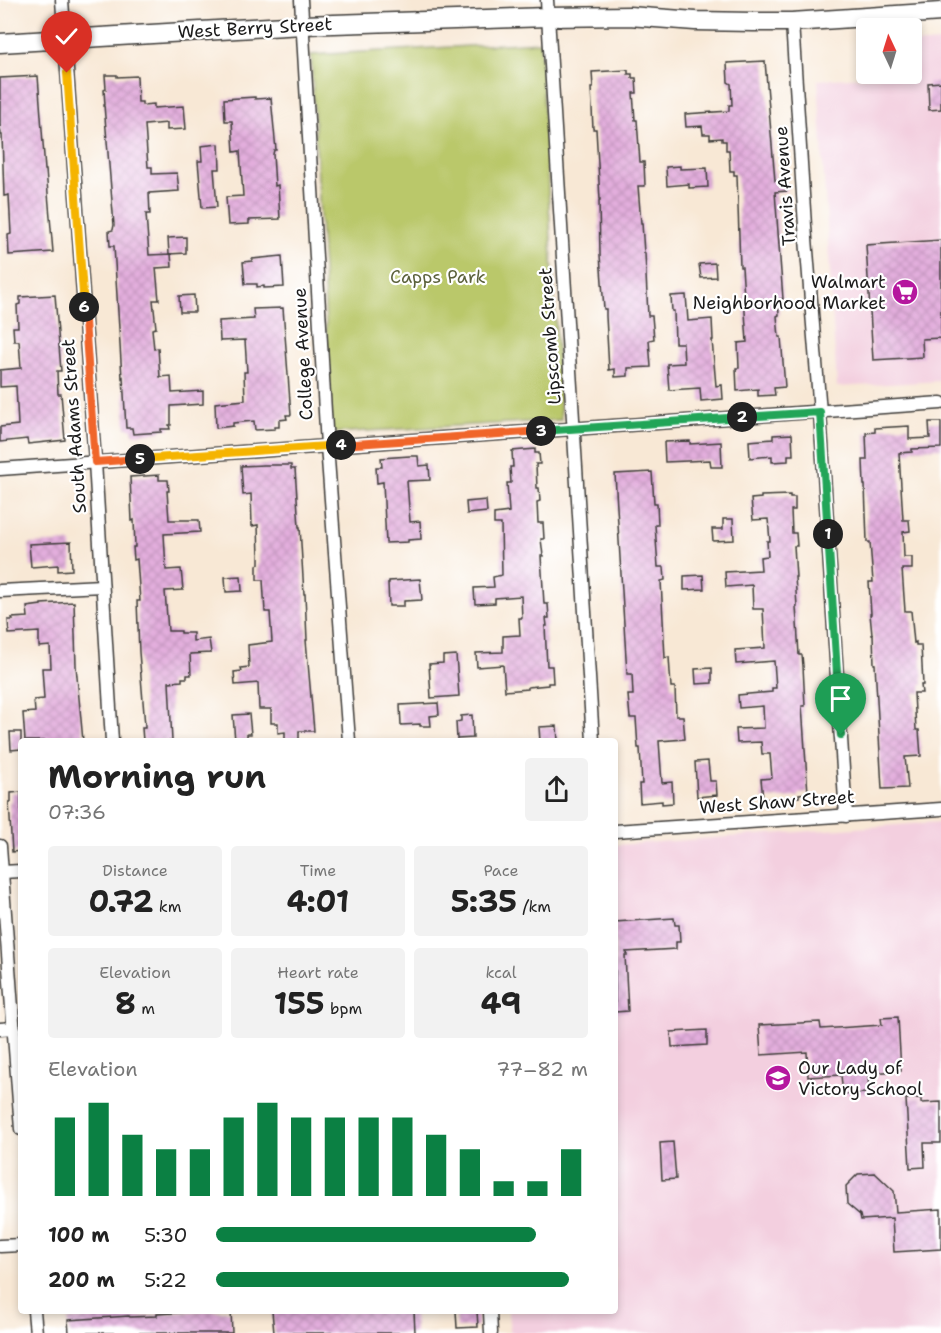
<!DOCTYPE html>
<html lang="en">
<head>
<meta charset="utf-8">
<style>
	:root { --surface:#fff; --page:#f2f2f2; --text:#222; --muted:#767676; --accent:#0b8043 }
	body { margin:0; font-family:"Shantell Sans",sans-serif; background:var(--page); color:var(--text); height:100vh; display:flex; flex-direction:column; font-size:22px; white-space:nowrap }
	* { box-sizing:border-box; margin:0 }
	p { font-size:20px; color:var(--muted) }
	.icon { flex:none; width:33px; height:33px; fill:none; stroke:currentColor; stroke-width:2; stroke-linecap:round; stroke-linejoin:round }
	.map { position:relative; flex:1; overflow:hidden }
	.side { position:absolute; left:18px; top:738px; width:600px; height:576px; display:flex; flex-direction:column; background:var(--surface); border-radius:6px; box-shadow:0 3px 9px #0003 }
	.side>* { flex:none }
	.needle { width:39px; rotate:356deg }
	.fabs { position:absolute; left:856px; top:18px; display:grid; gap:12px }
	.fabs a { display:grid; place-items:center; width:66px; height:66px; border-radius:6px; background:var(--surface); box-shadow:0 3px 9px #0003; font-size:30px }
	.pin { position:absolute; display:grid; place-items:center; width:51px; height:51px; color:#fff; margin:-62px -26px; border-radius:50% 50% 50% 0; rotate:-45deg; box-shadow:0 0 6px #0007 }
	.pin .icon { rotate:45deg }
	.km { position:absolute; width:30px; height:30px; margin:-15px; border-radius:50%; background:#222; color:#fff; font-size:16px; line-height:30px; text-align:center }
	.round { display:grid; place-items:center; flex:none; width:63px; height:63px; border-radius:6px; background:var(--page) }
	.headline { display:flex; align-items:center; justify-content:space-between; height:102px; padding:0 30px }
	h1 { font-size:33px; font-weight:700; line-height:45px }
	.metrics { display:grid; grid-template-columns:repeat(3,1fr); gap:9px; height:102px; padding:6px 30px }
	.metrics div { display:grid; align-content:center; border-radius:6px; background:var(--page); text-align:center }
	.metrics b { font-size:30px; font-weight:700 }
	.metrics small { font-size:16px; font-weight:400 }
	.metrics p { font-size:16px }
	.chart { height:168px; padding:12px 30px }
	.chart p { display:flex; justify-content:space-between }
	.chart svg { width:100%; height:108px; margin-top:6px; stroke:var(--accent); stroke-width:6 }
	ul { padding:0 30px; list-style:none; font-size:20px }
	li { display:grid; grid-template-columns:96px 72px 1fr; align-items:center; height:45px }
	li i { height:15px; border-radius:8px; background:var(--accent) }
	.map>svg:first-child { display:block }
</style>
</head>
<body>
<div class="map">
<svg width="941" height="1333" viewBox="0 0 941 1333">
	<defs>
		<pattern id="building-cross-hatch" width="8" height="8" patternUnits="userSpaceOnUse" patternTransform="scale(1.5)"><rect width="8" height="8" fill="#e3aedd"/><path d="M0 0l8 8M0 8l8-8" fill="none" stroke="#c295bd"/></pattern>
	</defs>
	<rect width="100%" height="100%" fill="#fff"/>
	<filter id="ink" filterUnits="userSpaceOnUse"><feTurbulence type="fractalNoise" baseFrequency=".0167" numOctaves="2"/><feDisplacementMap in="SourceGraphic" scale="12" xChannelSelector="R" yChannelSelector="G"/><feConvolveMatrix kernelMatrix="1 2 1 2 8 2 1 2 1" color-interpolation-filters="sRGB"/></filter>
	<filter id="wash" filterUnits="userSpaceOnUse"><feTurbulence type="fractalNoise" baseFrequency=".008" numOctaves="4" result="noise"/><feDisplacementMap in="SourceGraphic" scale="24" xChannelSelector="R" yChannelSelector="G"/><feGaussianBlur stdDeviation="1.35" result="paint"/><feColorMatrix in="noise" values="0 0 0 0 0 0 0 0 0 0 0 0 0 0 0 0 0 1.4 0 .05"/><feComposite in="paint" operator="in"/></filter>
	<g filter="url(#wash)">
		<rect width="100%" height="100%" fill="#f8e8d5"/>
		<g fill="#f3cfdf">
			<polygon points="941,42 941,381 837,387 818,80 912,74 912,44"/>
			<polygon points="941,822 941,1333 510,1333 508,1311 615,1311 615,845"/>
		</g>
		<polygon fill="#bac86a" stroke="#6b7243" stroke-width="1.5" points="540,42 561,420 332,433 311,55"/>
		<g id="blocks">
			<g fill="url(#building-cross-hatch)">
				<polygon points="765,61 775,181 786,180 787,191 775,192 783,299 778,299 779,315 777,316 779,337 781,337 785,387 774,388 775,395 758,396 758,389 737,391 736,368 739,368 738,343 747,342 742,267 740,267 737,175 734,175 734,171 730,171 729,150 726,150 726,141 722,141 722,138 710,139 710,134 703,134 702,126 686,127 685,114 729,111 729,105 732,105 731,84 728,82 727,63"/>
				<polygon points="628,70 628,74 632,74 632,78 636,78 637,93 633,93 635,120 637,120 640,162 644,162 645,186 638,186 641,223 642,223 644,253 645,253 648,316 652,316 654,339 649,340 651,367 628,368 628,376 615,377 615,369 609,370 606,316 606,309 604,309 600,255 599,200 600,200 598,164 596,129 593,129 591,88 593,88 592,72"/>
				<polygon points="105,75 117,75 117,77 137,76 138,102 142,102 142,105 154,104 154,108 184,106 186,129 167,130 167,123 145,125 148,167 152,167 152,174 177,173 179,191 149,193 150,214 146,214 149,255 171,254 172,267 156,268 159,300 153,300 156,328 152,329 154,349 158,348 160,377 171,376 172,393 203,391 203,404 171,406 171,425 169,425 170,429 161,429 161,432 133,434 132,428 126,428 123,377 122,378 114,246 110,246 109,231 113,230 114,225 104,105 105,105 104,90 106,89"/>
				<polygon points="38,76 45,170 46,170 53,252 9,255 8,235 11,234 9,195 4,196 2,135 1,135 0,124 0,78"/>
				<polygon points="941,82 941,109 929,110 928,83"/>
				<polygon points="255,97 255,99 271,98 276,150 274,150 273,154 275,186 278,185 280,219 249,220 249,224 228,225 226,197 243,196 240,151 234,152 232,121 225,121 224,99"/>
				<polygon points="219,144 220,169 214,169 217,207 202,208 198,161 202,161 201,146"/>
				<polygon points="680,166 680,169 707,168 708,187 689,188 689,184 667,186 666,167"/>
				<polygon points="186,237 186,253 169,254 168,238"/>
				<polygon points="941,240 941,338 922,339 923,357 873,360 866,245"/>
				<polygon points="282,256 284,287 264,288 264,286 257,287 257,284 245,284 243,262 252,261 252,259"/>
				<polygon points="715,263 716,277 701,278 699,264"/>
				<polygon points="55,295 61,371 57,371 58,394 61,394 65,440 28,444 27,439 0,442 0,427 18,425 16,386 0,387 0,370 21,368 19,341 14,341 13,327 18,327 17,305 20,304 20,297"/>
				<polygon points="194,295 195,312 180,312 179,296"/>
				<polygon points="686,295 688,321 712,319 713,340 712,340 716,386 722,385 723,399 701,401 700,388 669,390 667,364 684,363 683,343 675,343 674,311 672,311 671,296"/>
				<polygon points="283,308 291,415 286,415 287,419 279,420 279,427 275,427 275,429 255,430 254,421 233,423 233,426 216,428 215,403 245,400 244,372 247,372 245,340 220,341 219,321 254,319 253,309"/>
				<polygon points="929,422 941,422 941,448 912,449 912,452 899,453 903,520 909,520 910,531 903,532 904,557 912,557 912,569 902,569 905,611 911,611 914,643 916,642 916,645 921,645 923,685 921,685 922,693 914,693 916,730 919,730 921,756 905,757 908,788 882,789 875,664 874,664 873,635 872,635 870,614 871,614 869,582 873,582 870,542 867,542 865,485 864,485 863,460 867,460 866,433 875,432 875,428 909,426 909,439 930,438"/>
				<polygon points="792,434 793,455 788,455 788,461 772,462 772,456 750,458 749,441 773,439 773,435"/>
				<polygon points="690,441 690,444 721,442 722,467 711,467 710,460 665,462 664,442"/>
				<polygon points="535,449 535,453 539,453 540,464 536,464 537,488 539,488 540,501 537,502 538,523 543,523 544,539 541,539 543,556 541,556 544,604 548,604 549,618 546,618 547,626 545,626 547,666 552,666 553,683 548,683 548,685 528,687 528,689 505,691 503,665 477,667 476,653 503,652 503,636 520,635 519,618 522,618 521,596 495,598 495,603 475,604 474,588 494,587 493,577 502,575 501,524 494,524 494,514 509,512 507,483 511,483 510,467 513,467 512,451"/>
				<polygon points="410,456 418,456 419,466 429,465 430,480 407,481 410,522 420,521 421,539 408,540 408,542 386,543 383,482 377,483 376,467 382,467 381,458"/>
				<polygon points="264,465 291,465 291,469 295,469 299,527 300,527 304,594 305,594 307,640 306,640 314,731 299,731 299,741 285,741 285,732 278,733 278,723 271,723 271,709 259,709 258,683 235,685 234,672 242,671 241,668 249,667 248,645 272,642 270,612 265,612 263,580 257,580 257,565 259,564 259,558 258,525 252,526 251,494 243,495 241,466"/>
				<polygon points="652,472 654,503 657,503 658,525 655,525 658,567 664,567 665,580 661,581 665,658 669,657 671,687 675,687 676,716 683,716 685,739 659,741 662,783 672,782 673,803 662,804 662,801 640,803 639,784 642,784 640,748 638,748 636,718 630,718 628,695 633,695 632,674 627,674 615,474"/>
				<polygon points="159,475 159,480 168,480 169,491 167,491 169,520 199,520 200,532 164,534 166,570 181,569 183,590 165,591 168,631 181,631 181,633 193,633 193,641 209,639 211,653 190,654 191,675 187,675 187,678 182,678 182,681 169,682 172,741 143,741 142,728 145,728 145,726 139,652 137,601 140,601 137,559 134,560 133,547 135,547 134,520 132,521 130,477"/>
				<polygon points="790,495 790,497 795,497 795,510 791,510 792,533 796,533 797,546 794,546 796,577 795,577 797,606 796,606 799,655 802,655 803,666 805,706 802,706 808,793 799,794 799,797 763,799 761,779 772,778 770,754 762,754 761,742 737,743 736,729 764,728 763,706 739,708 738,695 772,692 772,688 776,688 774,661 736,664 735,650 765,648 763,609 753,609 752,585 726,587 725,572 761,570 760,557 768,556 767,541 770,541 768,519 753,520 751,499 761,498 761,496"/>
				<polygon points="486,500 487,512 467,514 466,502"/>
				<polygon points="723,519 733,519 734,540 713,541 712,529 723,529"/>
				<polygon points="71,542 72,570 58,571 58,565 31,567 29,544"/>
				<polygon points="703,575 704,589 684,590 684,576"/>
				<polygon points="241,576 242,591 226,592 225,577"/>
				<polygon points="420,579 422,600 404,601 404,606 389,606 388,583 389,583 389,581"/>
				<polygon points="74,602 76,666 83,741 25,741 23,713 35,712 34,700 44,699 42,668 51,668 50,646 39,647 39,632 9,634 8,620 13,620 12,618 28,617 27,607 41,605 41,604"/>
				<polygon points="456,655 459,696 431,698 429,664 443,663 443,656"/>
				<polygon points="712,668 712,683 696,684 695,669"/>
				<polygon points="438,703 439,715 430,716 431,726 420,726 420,724 401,725 400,705"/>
				<polygon points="249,714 251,734 247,734 247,741 235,741 233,715"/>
				<polygon points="472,715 473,738 457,739 456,722 461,721 461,716"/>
				<polygon points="557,726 558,741 540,741 539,727"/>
				<polygon points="10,732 21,732 21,749 11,750"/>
				<polygon points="708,761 710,781 716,781 717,795 697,797 695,762"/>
				<polygon points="21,792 21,851 12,852 9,802 11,802 11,793"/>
				<polygon points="674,918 675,925 679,925 680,942 676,942 676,949 626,952 627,955 625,955 628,1011 615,1012 615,922"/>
				<polygon points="898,1017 901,1071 868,1073 869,1093 843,1094 841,1075 808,1077 807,1052 761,1055 759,1025 820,1022 821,1029 882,1025 881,1018"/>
				<polygon points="707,1030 707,1045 672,1047 671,1032"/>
				<polygon points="921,1098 921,1103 941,1102 941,1143 924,1143 925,1167 910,1168 906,1099"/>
				<polygon points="673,1142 676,1179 662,1180 660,1143"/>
				<polygon points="875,1173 894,1191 896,1212 941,1209 941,1249 894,1252 892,1218 861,1220 860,1215 847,1204 846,1186 858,1174"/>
				<polygon points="203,1311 231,1311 232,1333 69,1333 68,1320 129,1316 130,1317 157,1316 157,1314"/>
				<polygon points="272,1311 414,1311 415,1333 274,1333"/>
				<polygon points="456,1311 477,1311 478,1327 457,1328"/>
			</g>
		</g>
	</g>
	<g filter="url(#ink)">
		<use href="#blocks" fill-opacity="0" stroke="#3d3b38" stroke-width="1.5"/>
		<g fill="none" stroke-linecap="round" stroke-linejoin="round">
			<defs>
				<g id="street">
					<polyline points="62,0 95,462 112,741"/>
					<polyline points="301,0 327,446 349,741"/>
					<polyline points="547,0 593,741"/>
					<polyline points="792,22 805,226 820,412 846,816"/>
					<polyline points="0,469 941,403"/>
					<polyline points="0,591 102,586"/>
					<polyline points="615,831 941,809"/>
					<polyline points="0,846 21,1129"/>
					<polyline points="2,872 21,871"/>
					<polyline points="0,1029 14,1028"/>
					<polyline points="0,1246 21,1245"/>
					<polyline points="34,1311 36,1333"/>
					<polyline points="490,1311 491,1333"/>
				</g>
				<polyline id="secondary" points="0,43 303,25 548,17 629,16 695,21 753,22 792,22 941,12"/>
			</defs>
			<use href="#street" stroke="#3d3b38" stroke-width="15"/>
			<use href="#secondary" stroke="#3d3b38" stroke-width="21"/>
			<use href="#street" stroke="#fff" stroke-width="12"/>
			<use href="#secondary" stroke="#fff" stroke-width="18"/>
		</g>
	</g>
	<g fill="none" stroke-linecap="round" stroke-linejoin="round" filter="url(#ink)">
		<defs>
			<polyline id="split-1" points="828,534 841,735"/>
			<polyline id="split-2" points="742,417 820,412 828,534"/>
			<polyline id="split-3" points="541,431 742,417"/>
			<polyline id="split-4" points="341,445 541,431"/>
			<polyline id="split-5" points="140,459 341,445"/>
			<polyline id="split-6" points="84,307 95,462 140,459"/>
			<polyline id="split-7" points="67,73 84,307"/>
		</defs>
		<use href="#split-1" stroke="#fff" stroke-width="12"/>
		<use href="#split-2" stroke="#fff" stroke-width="12"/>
		<use href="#split-3" stroke="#fff" stroke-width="12"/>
		<use href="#split-4" stroke="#fff" stroke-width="12"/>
		<use href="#split-5" stroke="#fff" stroke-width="12"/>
		<use href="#split-6" stroke="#fff" stroke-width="12"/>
		<use href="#split-7" stroke="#fff" stroke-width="12"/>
		<use href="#split-1" stroke="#22a559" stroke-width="8"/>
		<use href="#split-2" stroke="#22a559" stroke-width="8"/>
		<use href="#split-3" stroke="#22a559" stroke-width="8"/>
		<use href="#split-4" stroke="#f0652b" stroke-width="8"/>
		<use href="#split-5" stroke="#f5b400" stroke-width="8"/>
		<use href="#split-6" stroke="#f0652b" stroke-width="8"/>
		<use href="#split-7" stroke="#f5b400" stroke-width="8"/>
	</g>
	<defs>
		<symbol id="supermarket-disc" viewBox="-11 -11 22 22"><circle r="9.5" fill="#b5179e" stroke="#fff"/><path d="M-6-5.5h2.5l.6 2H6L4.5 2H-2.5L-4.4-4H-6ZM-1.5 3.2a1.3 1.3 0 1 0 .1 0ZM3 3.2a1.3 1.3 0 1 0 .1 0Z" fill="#fff"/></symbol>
		<symbol id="school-disc" viewBox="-11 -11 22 22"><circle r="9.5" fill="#b5179e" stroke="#fff"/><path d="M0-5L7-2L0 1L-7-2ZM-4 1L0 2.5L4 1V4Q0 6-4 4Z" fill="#fff"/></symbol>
	</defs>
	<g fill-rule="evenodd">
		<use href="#supermarket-disc" x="890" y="277" width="30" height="30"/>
		<use href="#school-disc" x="763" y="1063" width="30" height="30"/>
	</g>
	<g text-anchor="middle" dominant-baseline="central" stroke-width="4.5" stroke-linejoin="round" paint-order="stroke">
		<g font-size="18" fill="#1c1c1c" stroke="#fff">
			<text transform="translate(255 28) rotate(-3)">West Berry Street</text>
			<text transform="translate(785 186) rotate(-94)">Travis Avenue</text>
			<text transform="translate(550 336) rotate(-94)">Lipscomb Street</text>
			<text transform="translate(303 354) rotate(-93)">College Avenue</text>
			<text transform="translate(74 426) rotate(-94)">South Adams Street</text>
			<text transform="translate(777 802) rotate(-4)">West Shaw Street</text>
		</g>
		<g font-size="18" fill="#5b613b" stroke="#fff">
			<text x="438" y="277">Capps Park</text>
		</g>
		<g font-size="18" fill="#1c1c1c" stroke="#fff" text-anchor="end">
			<text x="886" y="282">Walmart<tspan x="886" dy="21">Neighborhood Market</tspan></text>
			<text x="798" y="1068" text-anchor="start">Our Lady of<tspan x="798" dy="21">Victory School</tspan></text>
		</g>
	</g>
</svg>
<div class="fabs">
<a><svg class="needle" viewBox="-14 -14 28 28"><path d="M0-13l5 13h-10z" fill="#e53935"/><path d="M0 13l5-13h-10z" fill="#767676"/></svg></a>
</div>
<div class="pin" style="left:841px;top:735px;background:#1e9e55"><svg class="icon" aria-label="arrive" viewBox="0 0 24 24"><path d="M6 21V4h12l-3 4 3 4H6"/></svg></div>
<div class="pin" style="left:67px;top:73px;background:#d93025"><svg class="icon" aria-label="check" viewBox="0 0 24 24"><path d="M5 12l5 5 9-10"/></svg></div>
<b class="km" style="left:828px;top:534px">1</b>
<b class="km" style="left:742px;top:417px">2</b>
<b class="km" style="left:541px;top:431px">3</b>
<b class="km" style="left:341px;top:445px">4</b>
<b class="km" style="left:140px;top:459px">5</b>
<b class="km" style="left:84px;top:307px">6</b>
<section class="side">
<div class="headline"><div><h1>Morning run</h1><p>07:36</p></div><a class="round"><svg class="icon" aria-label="share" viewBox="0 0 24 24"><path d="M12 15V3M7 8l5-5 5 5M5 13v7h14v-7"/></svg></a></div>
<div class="metrics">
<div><p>Distance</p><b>0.72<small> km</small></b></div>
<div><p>Time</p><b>4:01</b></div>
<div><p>Pace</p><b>5:35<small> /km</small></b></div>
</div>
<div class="metrics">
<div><p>Elevation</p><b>8<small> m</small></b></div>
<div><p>Heart rate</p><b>155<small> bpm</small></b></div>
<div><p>kcal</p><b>49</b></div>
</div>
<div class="chart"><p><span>Elevation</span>77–82 m</p>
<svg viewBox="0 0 160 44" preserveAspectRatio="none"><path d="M5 44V12M15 44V6M25 44V19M35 44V25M45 44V25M55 44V12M65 44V6M75 44V12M85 44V12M95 44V12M105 44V12M115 44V19M125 44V25M135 44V38M145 44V38M155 44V25"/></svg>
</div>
<ul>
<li><b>100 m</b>5:30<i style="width:86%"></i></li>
<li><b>200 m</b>5:22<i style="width:95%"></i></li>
</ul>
</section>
</div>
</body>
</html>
